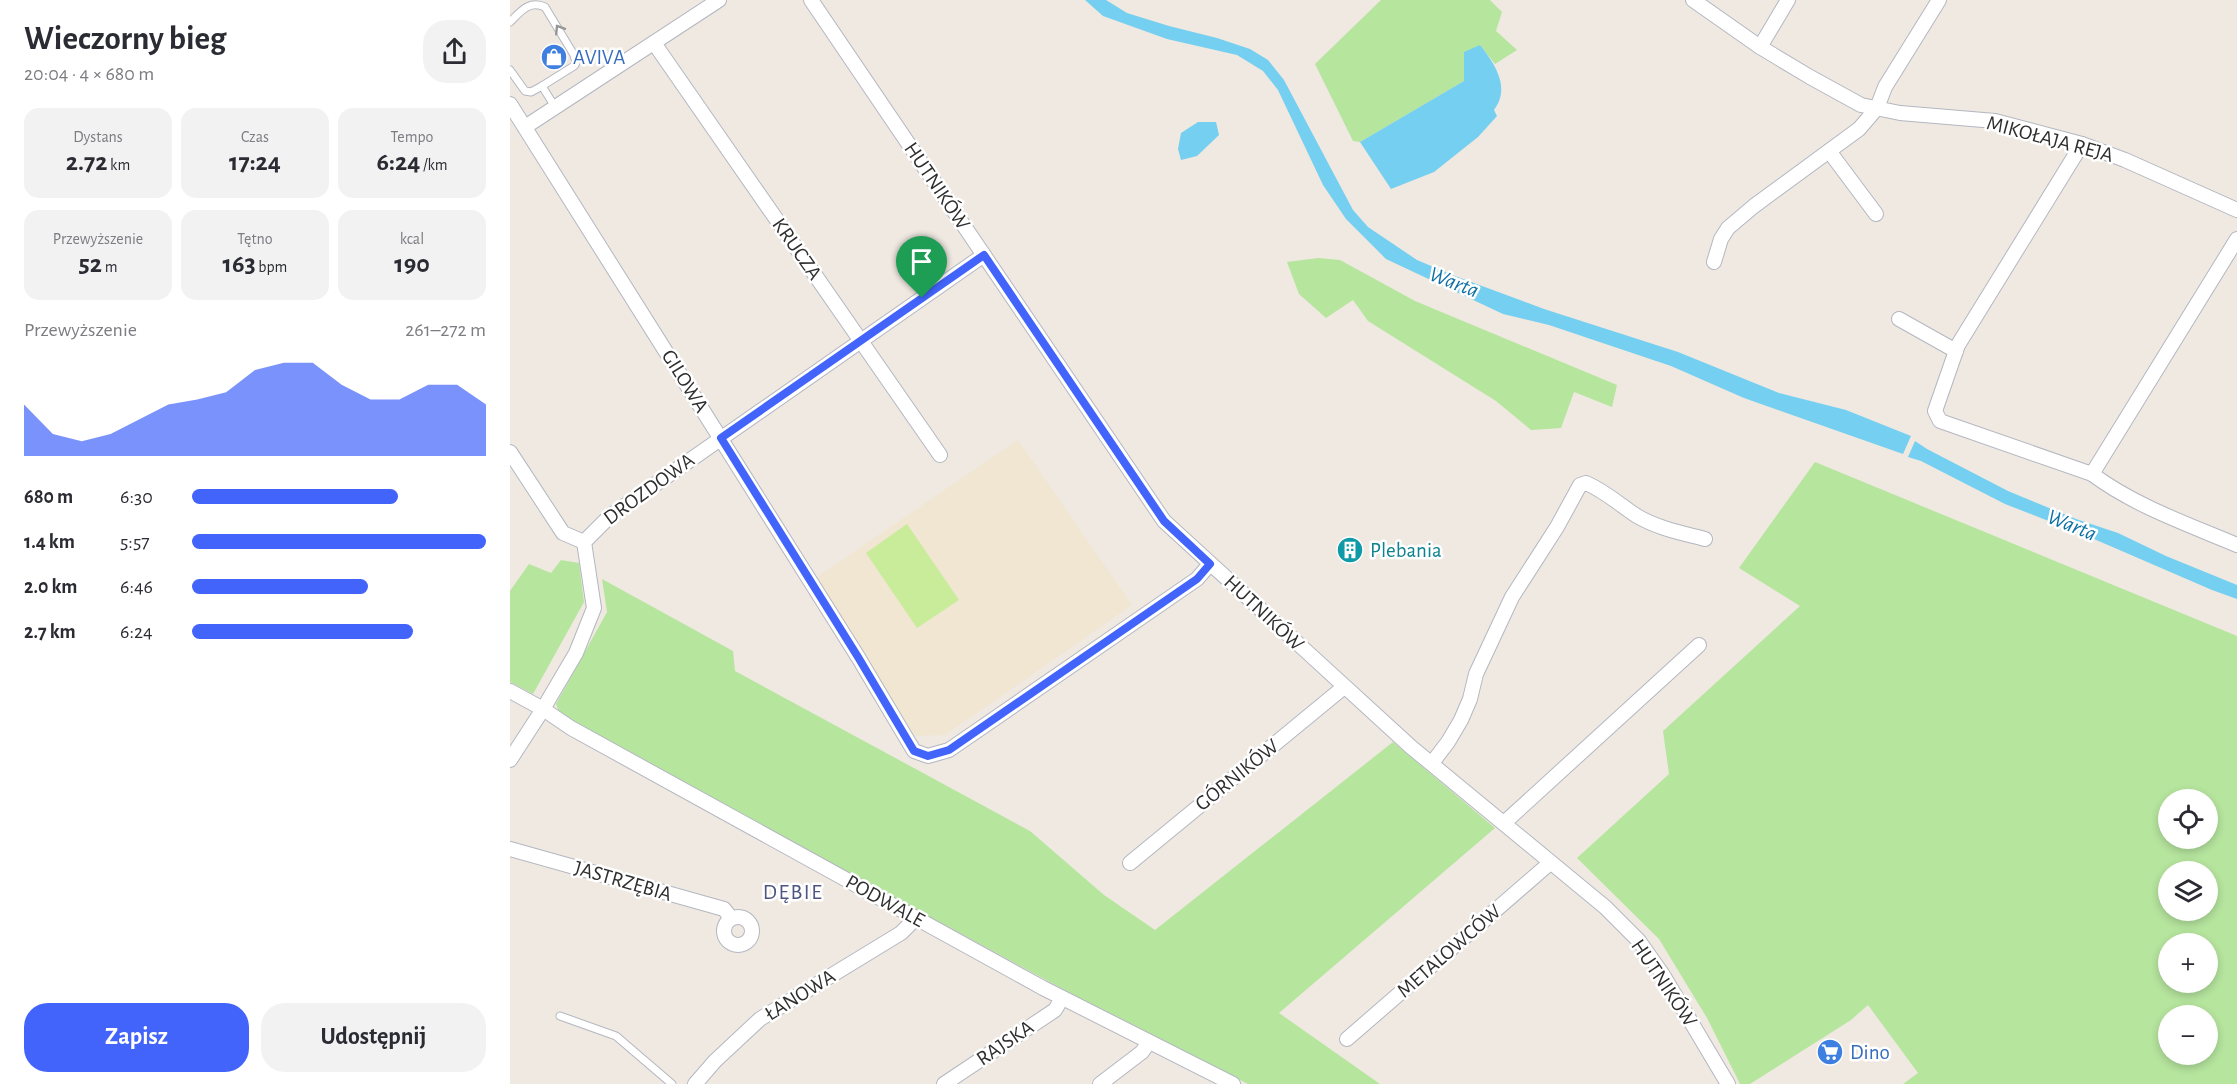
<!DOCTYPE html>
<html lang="pl">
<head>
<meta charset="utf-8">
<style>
	:root { --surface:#fff; --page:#f2f2f3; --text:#2b2b33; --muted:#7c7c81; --accent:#4264fb }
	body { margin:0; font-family:"Alegreya Sans",sans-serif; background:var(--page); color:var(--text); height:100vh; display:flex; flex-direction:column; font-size:22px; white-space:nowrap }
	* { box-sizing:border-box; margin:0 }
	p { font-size:20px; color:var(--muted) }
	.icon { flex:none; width:33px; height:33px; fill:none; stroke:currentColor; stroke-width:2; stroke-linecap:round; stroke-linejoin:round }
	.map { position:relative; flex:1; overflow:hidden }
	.panel { display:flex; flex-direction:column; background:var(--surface); width:510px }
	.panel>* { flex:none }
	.controls { position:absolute; left:1648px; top:789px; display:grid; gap:12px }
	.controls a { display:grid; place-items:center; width:60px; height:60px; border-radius:50%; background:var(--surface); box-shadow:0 3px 9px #0003; font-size:30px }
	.pin { position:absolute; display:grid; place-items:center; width:51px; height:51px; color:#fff; margin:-62px -26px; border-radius:50% 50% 50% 0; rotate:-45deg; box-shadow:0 0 6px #0007 }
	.pin .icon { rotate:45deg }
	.round { display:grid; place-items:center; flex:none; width:63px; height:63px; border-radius:24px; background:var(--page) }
	.head { display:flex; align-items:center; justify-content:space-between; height:102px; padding:0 24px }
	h1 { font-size:33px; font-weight:600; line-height:45px }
	.stats { display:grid; grid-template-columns:repeat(3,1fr); gap:9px; height:102px; padding:6px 24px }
	.stats div { display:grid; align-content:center; border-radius:15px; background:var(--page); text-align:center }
	.stats b { font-size:26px; font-weight:600 }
	.stats small { font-size:16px; font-weight:400 }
	.stats p { font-size:16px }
	.chart { height:168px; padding:12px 24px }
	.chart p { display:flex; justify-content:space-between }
	.chart svg { width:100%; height:108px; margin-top:6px; fill:var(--accent); opacity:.7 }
	.action { display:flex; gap:12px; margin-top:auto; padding:12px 24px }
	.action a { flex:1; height:69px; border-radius:24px; background:var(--accent); color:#fff; font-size:24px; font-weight:600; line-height:69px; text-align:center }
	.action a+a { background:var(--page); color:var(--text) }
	ul { padding:0 24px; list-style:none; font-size:20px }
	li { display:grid; grid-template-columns:96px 72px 1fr; align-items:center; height:45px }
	li i { height:15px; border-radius:8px; background:var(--accent) }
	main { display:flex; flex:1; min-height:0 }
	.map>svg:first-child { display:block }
</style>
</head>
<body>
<main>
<section class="panel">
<div class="head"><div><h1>Wieczorny bieg</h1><p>20:04 · 4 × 680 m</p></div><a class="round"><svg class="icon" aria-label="share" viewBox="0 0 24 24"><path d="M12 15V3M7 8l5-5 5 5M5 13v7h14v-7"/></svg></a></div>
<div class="stats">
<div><p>Dystans</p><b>2.72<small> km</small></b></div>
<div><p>Czas</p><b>17:24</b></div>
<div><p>Tempo</p><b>6:24<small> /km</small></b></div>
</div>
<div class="stats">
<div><p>Przewyższenie</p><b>52<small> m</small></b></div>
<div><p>Tętno</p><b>163<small> bpm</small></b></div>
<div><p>kcal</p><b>190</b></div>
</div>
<div class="chart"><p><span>Przewyższenie</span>261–272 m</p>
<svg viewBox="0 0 160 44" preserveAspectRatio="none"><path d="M0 44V23L10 35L20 38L30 35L40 29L50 23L60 21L70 18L80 9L90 6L100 6L110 15L120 21L130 21L140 15L150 15L160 23V44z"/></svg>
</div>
<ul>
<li><b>680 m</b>6:30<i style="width:70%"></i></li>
<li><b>1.4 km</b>5:57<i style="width:100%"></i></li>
<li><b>2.0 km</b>6:46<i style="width:60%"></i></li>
<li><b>2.7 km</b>6:24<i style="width:75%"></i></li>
</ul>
<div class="action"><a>Zapisz</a><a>Udostępnij</a></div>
</section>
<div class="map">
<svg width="1727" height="1084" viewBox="0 0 1727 1084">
	<rect width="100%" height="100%" fill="#efe9e1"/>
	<polygon fill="#f0e6d1" points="508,440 622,605 435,735 403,736 307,577"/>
	<g fill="#b6e59e" fill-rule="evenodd">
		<polygon points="871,0 980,0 992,12 986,31 1007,50 985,64 970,45 954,81 850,142 843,141 805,64"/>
		<polygon points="808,258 830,260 905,301 1107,385 1102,407 1064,392 1051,428 1021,430 986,401 858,321 843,300 816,318 789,294 777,262"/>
		<path d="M1305 462 1727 636V1084H1393L1408 1073 1358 1005 1341 1020 1240 1084H1230L1197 1018 1149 939 1067 858 1159 774 1153 731 1290 606 1229 568ZM1659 800H1698V838H1659ZM1659 872H1698V910H1659ZM1659 944H1698V982H1659ZM1659 1016H1698V1054H1659Z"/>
		<polygon points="51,560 69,563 74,602 23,694 0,682 0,591 19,564 41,573"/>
		<polygon points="92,579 223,651 225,671 520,831 594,895 645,930 883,742 985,828 769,1013 870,1084 738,1084 610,1020 51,717 46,704 97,612"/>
	</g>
	<polygon fill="#c9ec9a" points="397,524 449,600 407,628 356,553"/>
	<g fill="#75cff0">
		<polygon points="575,0 596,0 617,13 659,26 707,38 740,49 758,60 774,80 843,210 858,227 907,260 945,276 1034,309 1168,352 1269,393 1336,410 1401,436 1393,454 1234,398 1161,366 1039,325 993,314 876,259 836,219 813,185 768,90 753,71 727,55 657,39 593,16"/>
		<path d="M970 45C985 64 1001 88 984 110L987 116 968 137 924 172 881 189 850 142 954 81V52Z"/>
		<polygon points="688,122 706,122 709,135 687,156 671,160 668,149 671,133"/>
		<polygon points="1405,441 1417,449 1498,491 1566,519 1608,533 1656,556 1727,585 1727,599 1702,590 1577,536 1495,504 1411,461 1398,457"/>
	</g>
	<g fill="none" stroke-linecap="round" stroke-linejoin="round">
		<defs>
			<g id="service">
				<path d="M0 22C11 11 19 0 35 7L64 55 66 63 64 66 32 86"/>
				<polyline points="0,70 15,91 21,92 32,86 45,107"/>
				<polyline points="50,1016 106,1036 162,1084"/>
			</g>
			<g id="minor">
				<polyline points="301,0 654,521 901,747 1095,907 1129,941 1153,975 1218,1084"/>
				<polyline points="1183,0 1250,47 1300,77 1351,105 1390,113 1485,121 1572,144 1615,160 1727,210"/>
				<polyline points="144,43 430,455"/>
				<polyline points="1250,47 1278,0"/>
				<polyline points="0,104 348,657 404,751 418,756 439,750 687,579 700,564"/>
				<polyline points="15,127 209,0"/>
				<path d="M1572 144 1448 345 1425 411 1430 421 1582 474C1625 506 1677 524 1727 545"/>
				<polyline points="1319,151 1366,214"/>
				<polyline points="1204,262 1211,239 1218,228 1244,206 1349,129 1367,108 1375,87 1429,0"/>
				<polyline points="1389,319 1446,351"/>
				<polyline points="0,452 53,533 74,542"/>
				<polyline points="1582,474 1727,239"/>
				<polyline points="74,542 100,516 474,255"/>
				<polyline points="0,691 33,709 61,728 533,988 723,1084"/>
				<polyline points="0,760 33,709 66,653 84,608 74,542"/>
				<path d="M922 763 938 742 951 720 960 699 966 674 1002 597 1047 527 1070 485 1076 483C1095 491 1110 505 1127 516 1147 528 1172 533 1195 539"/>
				<polyline points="994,823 1189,645"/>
				<polyline points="0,849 214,909 221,918"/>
				<polyline points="620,863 834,687"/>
				<circle cx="228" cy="931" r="14"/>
				<polyline points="837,1039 1040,863"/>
				<polyline points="185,1084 205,1061 250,1019 391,933 406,918"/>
				<polyline points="434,1084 545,1010 552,998"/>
				<polyline points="590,1084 632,1052 639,1042"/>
			</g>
		</defs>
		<use href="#service" stroke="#b4b7c1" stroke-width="9"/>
		<use href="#minor" stroke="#b4b7c1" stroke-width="16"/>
		<use href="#service" stroke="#fff" stroke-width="7"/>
		<use href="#minor" stroke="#fff" stroke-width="14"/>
	</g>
	<defs><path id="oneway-chevron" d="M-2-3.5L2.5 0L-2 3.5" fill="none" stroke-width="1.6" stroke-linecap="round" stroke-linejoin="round" transform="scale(1.5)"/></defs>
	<use stroke="#969696" href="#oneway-chevron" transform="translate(49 29) rotate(-122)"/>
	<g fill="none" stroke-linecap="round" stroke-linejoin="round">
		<defs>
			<polygon id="route" points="474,255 654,521 700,564 687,579 439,750 418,756 404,751 348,657 211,438"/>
		</defs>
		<use href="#route" stroke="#fff" stroke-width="12"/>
		<use href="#route" stroke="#4264fb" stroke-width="8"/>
	</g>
	<defs>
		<symbol id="shop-disc" viewBox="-11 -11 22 22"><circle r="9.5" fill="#3f7fe0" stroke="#fff"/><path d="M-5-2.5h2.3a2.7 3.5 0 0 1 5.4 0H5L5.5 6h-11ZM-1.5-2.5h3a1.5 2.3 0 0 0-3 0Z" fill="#fff"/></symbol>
		<symbol id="building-disc" viewBox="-11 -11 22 22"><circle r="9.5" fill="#0f9aa8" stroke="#fff"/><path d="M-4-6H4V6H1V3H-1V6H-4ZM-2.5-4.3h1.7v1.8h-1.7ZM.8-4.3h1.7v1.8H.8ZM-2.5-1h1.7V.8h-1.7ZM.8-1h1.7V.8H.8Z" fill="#fff"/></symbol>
		<symbol id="supermarket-disc" viewBox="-11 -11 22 22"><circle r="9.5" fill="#3f7fe0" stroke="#fff"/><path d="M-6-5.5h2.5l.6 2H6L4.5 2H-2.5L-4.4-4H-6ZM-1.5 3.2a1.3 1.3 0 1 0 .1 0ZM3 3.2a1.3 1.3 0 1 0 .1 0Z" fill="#fff"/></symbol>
	</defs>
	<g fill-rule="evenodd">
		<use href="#shop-disc" x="29" y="42" width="30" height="30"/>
		<use href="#building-disc" x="825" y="535" width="30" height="30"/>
		<use href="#supermarket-disc" x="1305" y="1037" width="30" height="30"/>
	</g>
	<g text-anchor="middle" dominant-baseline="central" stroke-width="5" stroke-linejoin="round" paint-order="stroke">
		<g font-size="21" fill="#366cbe" stroke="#fff" text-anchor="start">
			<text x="63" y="57">AVIVA</text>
			<text x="1340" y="1052">Dino</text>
		</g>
		<g font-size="21" fill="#2e2e2e" stroke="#fff">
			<text transform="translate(1540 139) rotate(15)">MIKOŁAJA REJA</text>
			<text transform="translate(427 186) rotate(56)">HUTNIKÓW</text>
			<text transform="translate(287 249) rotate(55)">KRUCZA</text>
			<text transform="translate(175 381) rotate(58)">GILOWA</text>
			<text transform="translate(139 489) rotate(-36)">DROZDOWA</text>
			<text transform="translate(754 613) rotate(43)">HUTNIKÓW</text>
			<text transform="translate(727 775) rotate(-39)">GÓRNIKÓW</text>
			<text transform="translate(113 881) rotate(16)">JASTRZĘBIA</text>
			<text transform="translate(375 901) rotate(29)">PODWALE</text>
			<text transform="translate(939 951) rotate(-41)">METALOWCÓW</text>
			<text transform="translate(1154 983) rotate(56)">HUTNIKÓW</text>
			<text transform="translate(290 995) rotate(-32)">ŁANOWA</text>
			<text transform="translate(495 1043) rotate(-34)">RAJSKA</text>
		</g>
		<g font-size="21" fill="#0d838f" stroke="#fff" text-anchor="start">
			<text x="860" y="550">Plebania</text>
		</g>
		<g font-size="22" font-style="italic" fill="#0d6fa3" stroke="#fff">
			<text transform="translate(944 282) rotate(21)">Warta</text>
			<text transform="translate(1562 525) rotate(22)">Warta</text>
		</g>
		<g font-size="22" letter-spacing="1.5" fill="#4d5680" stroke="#fff">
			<text x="283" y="892">DĘBIE</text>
		</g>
	</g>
</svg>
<div class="controls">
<a><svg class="icon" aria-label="locate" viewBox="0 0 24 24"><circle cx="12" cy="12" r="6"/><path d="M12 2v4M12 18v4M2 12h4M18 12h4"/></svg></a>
<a><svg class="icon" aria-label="layers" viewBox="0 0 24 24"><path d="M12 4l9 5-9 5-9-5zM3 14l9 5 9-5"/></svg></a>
<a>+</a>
<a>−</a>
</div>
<div class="pin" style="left:412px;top:298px;background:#1e9e55"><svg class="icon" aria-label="arrive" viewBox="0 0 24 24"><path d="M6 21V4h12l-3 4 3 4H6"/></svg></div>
</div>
</main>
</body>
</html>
